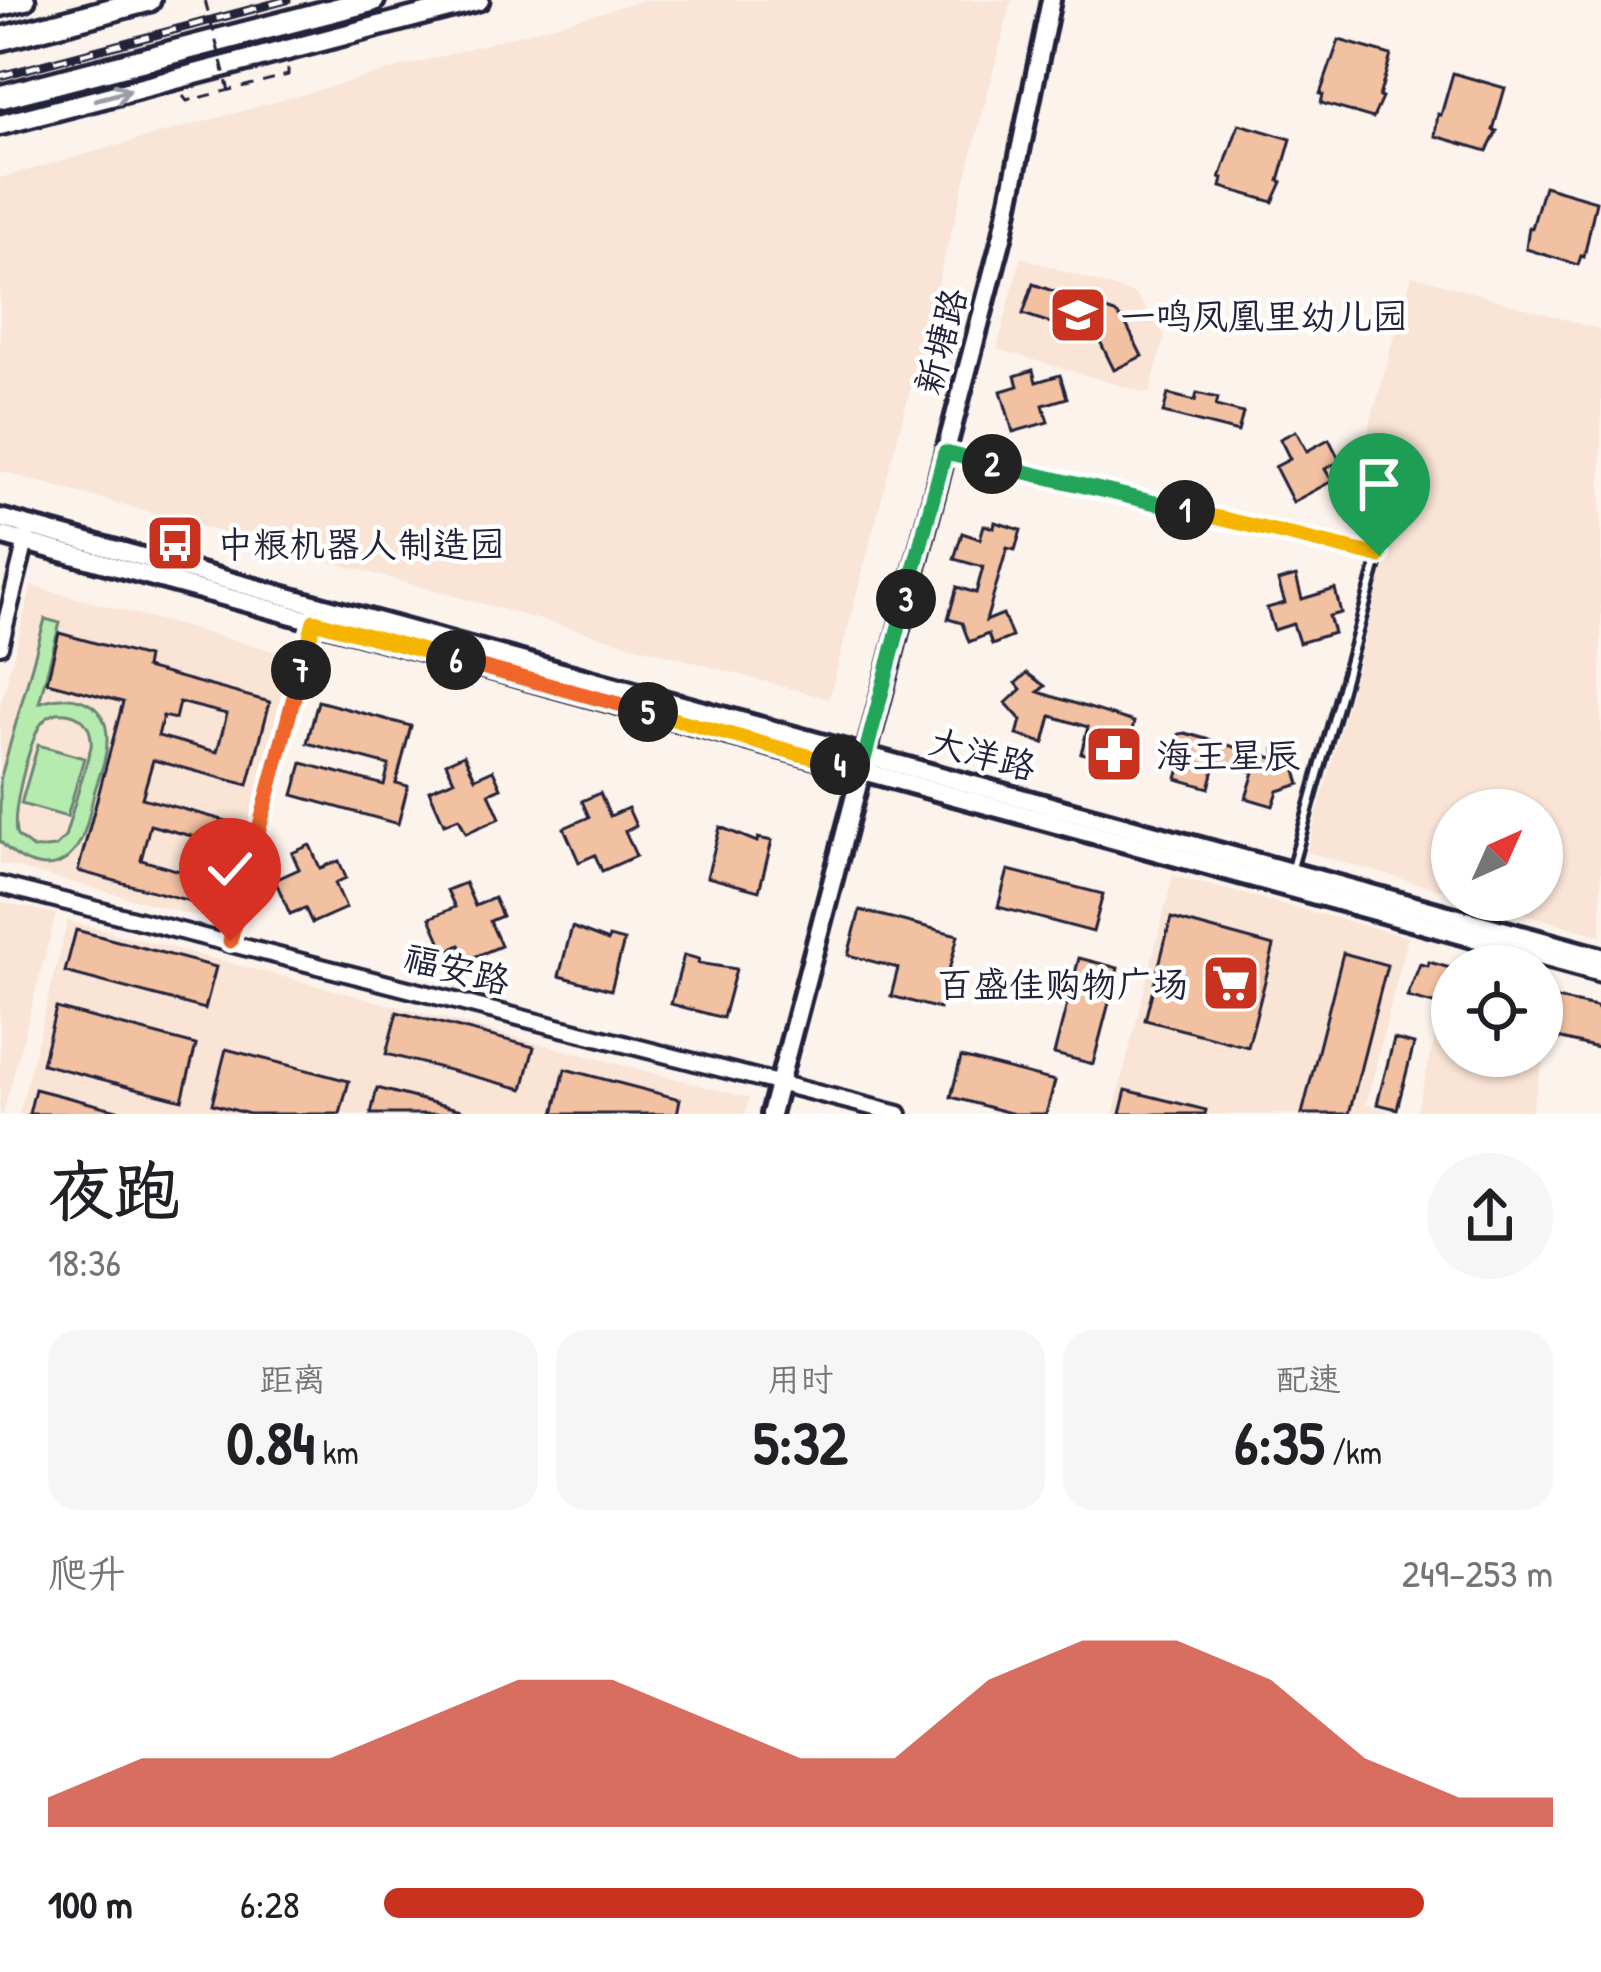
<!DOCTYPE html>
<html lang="zh">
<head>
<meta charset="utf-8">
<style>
	:root { --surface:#fff; --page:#f6f6f6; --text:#202124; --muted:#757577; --accent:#c8321e }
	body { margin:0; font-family:"Patrick Hand","LXGW WenKai TC",sans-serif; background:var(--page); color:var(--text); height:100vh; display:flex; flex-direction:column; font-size:45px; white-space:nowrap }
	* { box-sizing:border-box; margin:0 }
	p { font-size:39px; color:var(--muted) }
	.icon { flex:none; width:66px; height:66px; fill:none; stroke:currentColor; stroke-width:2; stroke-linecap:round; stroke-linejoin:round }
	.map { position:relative; height:1114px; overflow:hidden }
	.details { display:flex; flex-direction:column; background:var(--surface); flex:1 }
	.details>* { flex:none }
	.needle { width:78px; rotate:45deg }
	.buttons { position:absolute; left:1431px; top:789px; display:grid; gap:24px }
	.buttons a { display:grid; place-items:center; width:132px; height:132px; border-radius:50%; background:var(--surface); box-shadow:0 3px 9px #0004; font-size:60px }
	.pin { position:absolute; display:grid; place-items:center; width:102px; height:102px; color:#fff; margin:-123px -51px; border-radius:50% 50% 50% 0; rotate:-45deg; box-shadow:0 0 12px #0007 }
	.pin .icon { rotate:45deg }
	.km { position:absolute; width:60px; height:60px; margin:-30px; border-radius:50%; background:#222; color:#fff; font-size:33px; line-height:60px; text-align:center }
	.round { display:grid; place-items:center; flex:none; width:126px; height:126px; border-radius:63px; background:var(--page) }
	.headline { display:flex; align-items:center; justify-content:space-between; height:204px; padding:0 48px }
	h1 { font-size:66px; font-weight:700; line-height:90px }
	.metrics { display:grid; grid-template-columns:repeat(3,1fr); gap:18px; height:204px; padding:12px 48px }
	.metrics div { display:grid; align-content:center; border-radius:30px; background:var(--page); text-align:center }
	.metrics b { font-size:60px; font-weight:700 }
	.metrics small { font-size:33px; font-weight:400 }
	.metrics p { font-size:33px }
	.chart { height:336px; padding:24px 48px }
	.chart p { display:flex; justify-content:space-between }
	.chart svg { width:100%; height:216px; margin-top:12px; fill:var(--accent); opacity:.7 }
	ul { padding:0 48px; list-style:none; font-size:39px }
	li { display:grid; grid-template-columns:192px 144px 1fr; align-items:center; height:90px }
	li i { height:30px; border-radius:15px; background:var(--accent) }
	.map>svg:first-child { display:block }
</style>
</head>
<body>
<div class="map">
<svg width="1601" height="1114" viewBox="0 0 1601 1114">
	<rect width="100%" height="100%" fill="#fcf3ec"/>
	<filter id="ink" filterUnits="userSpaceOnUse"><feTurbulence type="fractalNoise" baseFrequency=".00833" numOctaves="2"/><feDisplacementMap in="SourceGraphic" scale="24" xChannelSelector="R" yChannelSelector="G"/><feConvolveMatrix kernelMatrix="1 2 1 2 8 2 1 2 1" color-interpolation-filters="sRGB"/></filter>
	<g filter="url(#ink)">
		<g fill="#f9e4d6">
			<polygon points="645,0 1012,0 829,699 0,471 0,178"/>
			<polygon points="1021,257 1136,295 1165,335 1149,394 997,349"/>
			<polygon points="1412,275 1601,330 1601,936 1477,900 1542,900 1542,810 1452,810 1452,893 1307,852 1411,470 1365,442"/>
			<polygon points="32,586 292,656 222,923 0,863 0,707"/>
			<polygon points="1173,876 1408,937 1366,1104 1400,1114 1113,1114"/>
			<polygon points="0,902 56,914 3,1114 0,1114"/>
			<polygon points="68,921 749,1098 745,1114 19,1114"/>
			<polygon points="1436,1034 1452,1038 1452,1056 1521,1056 1543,1062 1530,1114 1416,1114"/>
		</g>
		<g fill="#b5ebae" stroke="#6c8674" stroke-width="3" fill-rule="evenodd">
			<path d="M45 619 60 623 39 703C67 691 107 699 107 738 108 756 99 776 94 793 90 810 87 832 77 847 55 881 19 863 0 841V780ZM57 713C80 711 93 725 91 747L65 837 55 847 34 849 17 836C10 817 29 741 41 724 47 717 49 716 57 713Z"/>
			<polygon points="38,745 84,758 67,817 21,804"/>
		</g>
		<g fill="#f2c1a2" stroke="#22223b" stroke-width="3" fill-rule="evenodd">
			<polygon points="1339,40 1391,55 1379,97 1382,98 1373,118 1321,103 1323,95 1320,94"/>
			<polygon points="1453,73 1505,88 1493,130 1497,131 1487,151 1435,136 1438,114 1441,115"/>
			<polygon points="1239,124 1291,139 1279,181 1282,182 1273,202 1221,187 1223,179 1220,178"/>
			<polygon points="1544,186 1596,201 1584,257 1581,256 1578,265 1526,249 1529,227 1532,228"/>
			<polygon points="1033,284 1115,313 1125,322 1142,356 1114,370 1099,339 1023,314"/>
			<polygon points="1033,370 1036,382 1060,375 1067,398 1043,405 1048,422 1013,432 1001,391 1018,386 1015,376"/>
			<polygon points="1197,393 1218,398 1216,406 1243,413 1238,432 1163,413 1168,394 1195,401"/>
			<polygon points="1296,431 1307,451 1329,439 1340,461 1325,469 1332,481 1293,502 1275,467 1290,459 1280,439"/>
			<polygon points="995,522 1021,530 1015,550 1007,548 986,621 1003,614 1012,637 992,645 988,634 969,642 962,623 948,619 957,587 976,593 983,567 954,559 962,533 980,539 984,525 994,528"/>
			<polygon points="1296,576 1302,599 1335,589 1341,613 1329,616 1334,633 1299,643 1293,624 1274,630 1267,608 1285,603 1278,581"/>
			<path d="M59 633 147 657 145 668 270 702 248 785 153 760 142 798 238 824 216 908 78 871 123 702 47 682ZM179 702 227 714 217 752 158 736 163 716 175 719ZM150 825 203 839 194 875 141 860Z"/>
			<polygon points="1027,673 1045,686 1038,692 1134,722 1130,739 1120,736 1113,762 1081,753 1088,727 1051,716 1044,743 1017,735 1021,720 1006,703 1021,689 1016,683"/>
			<polygon points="318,701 411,726 396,783 408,786 398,824 293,795 302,763 384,785 389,765 307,743"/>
			<polygon points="1185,733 1277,759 1274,749 1297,747 1301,762 1294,764 1300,784 1278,791 1273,806 1246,798 1254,772 1216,762 1209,788 1177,779 1184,753 1175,750 1179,734"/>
			<polygon points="464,755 475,778 493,770 501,788 489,793 500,818 466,833 459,818 444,824 429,790 454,780 446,763"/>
			<polygon points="600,793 610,816 628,808 636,826 625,831 636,856 602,871 595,855 579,862 564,828 589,817 582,801"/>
			<polygon points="720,827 757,842 758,838 772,841 759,891 707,877"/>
			<polygon points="310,845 320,868 339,861 346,878 335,883 346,908 312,923 305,908 290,914 275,880 299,869 292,853"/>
			<polygon points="1008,870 1103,894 1093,932 998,907"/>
			<polygon points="465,883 475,906 494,898 502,916 490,921 501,946 467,960 460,945 445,952 430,918 455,907 447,890"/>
			<polygon points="860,910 958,935 939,1009 891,996 898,968 848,955"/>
			<polygon points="1171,918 1274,946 1248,1047 1145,1020"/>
			<polygon points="572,927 608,941 609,937 624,941 611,990 559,976"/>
			<polygon points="76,930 216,967 205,1009 65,972"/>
			<polygon points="1343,953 1387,965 1349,1114 1302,1114"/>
			<polygon points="684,955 699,959 698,963 736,969 723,1018 671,1004"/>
			<polygon points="1079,958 1118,968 1093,1064 1054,1054"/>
			<polygon points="1429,962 1450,968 1452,1009 1407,997 1420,964 1428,966"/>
			<polygon points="1542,996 1596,1007 1601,1012 1598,1048 1542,1034"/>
			<polygon points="56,1008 196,1045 182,1100 42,1064"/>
			<polygon points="397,1012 534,1047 523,1089 386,1054"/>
			<polygon points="1394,1039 1414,1044 1397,1109 1377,1104"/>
			<polygon points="226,1049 349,1081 340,1114 249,1114 212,1104"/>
			<polygon points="961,1057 1055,1081 1046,1114 1014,1114 951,1097"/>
			<polygon points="565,1069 680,1099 677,1114 554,1114"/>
			<polygon points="377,1088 461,1110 461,1114 371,1114"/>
			<polygon points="35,1089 117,1110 117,1114 29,1114"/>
			<polygon points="1126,1090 1206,1110 1205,1114 1120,1114"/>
		</g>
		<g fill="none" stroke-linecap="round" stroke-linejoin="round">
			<defs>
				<g id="service">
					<polyline points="948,454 1379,556 1292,868"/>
					<polyline points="230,941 313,624"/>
				</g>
				<g id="minor">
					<polyline points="0,646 27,537"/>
					<polyline points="0,885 899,1114"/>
				</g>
				<g id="tertiary">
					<polyline points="0,518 1601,957"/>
					<polyline points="0,535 1601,973"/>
					<polyline points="771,1114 1003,234 1051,0"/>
				</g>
				<g id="secondary">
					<polyline points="0,6 25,0"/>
					<polyline points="0,125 479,0"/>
				</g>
				<g id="primary">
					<polyline points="0,39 149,0"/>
					<polyline points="0,97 373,0"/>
				</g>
			</defs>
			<use href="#service" stroke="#22223b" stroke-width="15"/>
			<use href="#minor" stroke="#22223b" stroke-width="22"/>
			<use href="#tertiary" stroke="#22223b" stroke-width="26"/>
			<use href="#secondary" stroke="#22223b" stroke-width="27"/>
			<use href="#primary" stroke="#22223b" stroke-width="30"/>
			<polyline stroke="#22223b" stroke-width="3" stroke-dasharray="12 9" stroke-linecap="butt" points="183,96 187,101 288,75 288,68"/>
			<use href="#service" stroke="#fff" stroke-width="6"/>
			<use href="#minor" stroke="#fff" stroke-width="14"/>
			<use href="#tertiary" stroke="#fff" stroke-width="16"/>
			<use href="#secondary" stroke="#fff" stroke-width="18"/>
			<use href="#primary" stroke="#fff" stroke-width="21"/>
			<defs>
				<polyline id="rail" points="0,76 287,0"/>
			</defs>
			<use href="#rail" stroke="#22223b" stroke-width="9"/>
			<use href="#rail" stroke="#fff" stroke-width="4.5" stroke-dasharray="14" stroke-linecap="butt"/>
			<polyline stroke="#22223b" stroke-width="3" stroke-dasharray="12 9" stroke-linecap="butt" points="205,0 229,91"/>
		</g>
		<defs><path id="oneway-shaft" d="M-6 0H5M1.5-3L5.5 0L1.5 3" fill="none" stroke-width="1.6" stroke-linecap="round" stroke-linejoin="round" transform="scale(3)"/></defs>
		<use stroke="#9c9ca7" href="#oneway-shaft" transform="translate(113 95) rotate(-15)"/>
	</g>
	<g fill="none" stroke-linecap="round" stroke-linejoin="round" filter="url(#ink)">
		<defs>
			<polyline id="split-1" points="1185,510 1379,556"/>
			<polyline id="split-2" points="992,464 1185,510"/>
			<polyline id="split-3" points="906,599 945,453 992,464"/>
			<polyline id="split-4" points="840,765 861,771 906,599"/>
			<polyline id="split-5" points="648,712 840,765"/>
			<polyline id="split-6" points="456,660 648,712"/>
			<polyline id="split-7" points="301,670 314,621 456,660"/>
			<polyline id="split-8" points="250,863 301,670"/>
			<polyline id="split-9" points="230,941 250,863"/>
		</defs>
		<use href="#split-1" stroke="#fff" stroke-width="24"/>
		<use href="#split-2" stroke="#fff" stroke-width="24"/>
		<use href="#split-3" stroke="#fff" stroke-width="24"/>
		<use href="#split-4" stroke="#fff" stroke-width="24"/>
		<use href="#split-5" stroke="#fff" stroke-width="24"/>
		<use href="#split-6" stroke="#fff" stroke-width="24"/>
		<use href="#split-7" stroke="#fff" stroke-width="24"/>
		<use href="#split-8" stroke="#fff" stroke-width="24"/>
		<use href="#split-9" stroke="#fff" stroke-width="24"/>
		<use href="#split-1" stroke="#f5b400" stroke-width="15"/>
		<use href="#split-2" stroke="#22a559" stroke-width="15"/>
		<use href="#split-3" stroke="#22a559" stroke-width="15"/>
		<use href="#split-4" stroke="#22a559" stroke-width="15"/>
		<use href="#split-5" stroke="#f5b400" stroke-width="15"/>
		<use href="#split-6" stroke="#f0652b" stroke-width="15"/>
		<use href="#split-7" stroke="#f5b400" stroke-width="15"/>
		<use href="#split-8" stroke="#f0652b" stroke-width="15"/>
		<use href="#split-9" stroke="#f0652b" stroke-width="15"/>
	</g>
	<defs>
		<symbol id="school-square" viewBox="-11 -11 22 22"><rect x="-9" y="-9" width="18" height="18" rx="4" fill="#c8321e" stroke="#fff"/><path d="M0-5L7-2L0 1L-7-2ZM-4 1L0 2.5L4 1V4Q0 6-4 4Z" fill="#fff"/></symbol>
		<symbol id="bus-square" viewBox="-11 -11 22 22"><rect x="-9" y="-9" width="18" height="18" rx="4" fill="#c8321e" stroke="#fff"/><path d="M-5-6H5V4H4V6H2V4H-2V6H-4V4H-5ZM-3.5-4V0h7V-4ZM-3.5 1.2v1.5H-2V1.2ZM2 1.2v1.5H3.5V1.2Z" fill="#fff"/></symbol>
		<symbol id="pharmacy-square" viewBox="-11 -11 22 22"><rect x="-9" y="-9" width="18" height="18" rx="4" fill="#c8321e" stroke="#fff"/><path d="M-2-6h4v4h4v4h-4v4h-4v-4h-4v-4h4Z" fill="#fff"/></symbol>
		<symbol id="supermarket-square" viewBox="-11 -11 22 22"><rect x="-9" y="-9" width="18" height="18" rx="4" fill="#c8321e" stroke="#fff"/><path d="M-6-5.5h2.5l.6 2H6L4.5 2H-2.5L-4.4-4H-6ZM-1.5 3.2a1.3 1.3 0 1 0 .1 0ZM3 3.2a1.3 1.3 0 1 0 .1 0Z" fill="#fff"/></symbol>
	</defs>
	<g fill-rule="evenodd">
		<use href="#school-square" x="1045" y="282" width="66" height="66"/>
		<use href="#bus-square" x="142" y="510" width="66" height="66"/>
		<use href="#pharmacy-square" x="1081" y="721" width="66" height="66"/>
		<use href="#supermarket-square" x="1198" y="950" width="66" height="66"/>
	</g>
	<g text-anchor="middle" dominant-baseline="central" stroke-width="9" stroke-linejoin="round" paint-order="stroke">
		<g font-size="36" fill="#22223b" stroke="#fff" text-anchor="start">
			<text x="1120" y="315">一鸣凤凰里幼儿园</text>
			<text x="217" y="543">中粮机器人制造园</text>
			<text x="1156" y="754">海王星辰</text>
			<text x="1189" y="983" text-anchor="end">百盛佳购物广场</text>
		</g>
		<g font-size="36" fill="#22223b" stroke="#fff">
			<text transform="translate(940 341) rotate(-75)">新塘路</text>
			<text transform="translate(983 753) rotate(15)">大洋路</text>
			<text transform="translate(457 968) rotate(14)">福安路</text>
		</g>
	</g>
</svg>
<div class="buttons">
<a><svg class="needle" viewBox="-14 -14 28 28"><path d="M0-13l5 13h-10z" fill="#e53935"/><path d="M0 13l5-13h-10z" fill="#757577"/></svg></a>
<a><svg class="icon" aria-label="locate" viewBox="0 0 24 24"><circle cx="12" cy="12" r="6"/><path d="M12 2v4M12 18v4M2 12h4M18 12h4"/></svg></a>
</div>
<div class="pin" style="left:1379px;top:556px;background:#1e9e55"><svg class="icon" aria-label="arrive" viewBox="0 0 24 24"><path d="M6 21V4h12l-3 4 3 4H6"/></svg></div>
<div class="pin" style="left:230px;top:941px;background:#d93025"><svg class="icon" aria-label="check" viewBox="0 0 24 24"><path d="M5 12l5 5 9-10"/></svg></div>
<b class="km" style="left:1185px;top:510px">1</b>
<b class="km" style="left:992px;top:464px">2</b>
<b class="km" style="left:906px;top:599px">3</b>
<b class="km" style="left:840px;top:765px">4</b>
<b class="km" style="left:648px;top:712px">5</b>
<b class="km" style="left:456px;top:660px">6</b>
<b class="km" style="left:301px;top:670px">7</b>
</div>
<section class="details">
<div class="headline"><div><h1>夜跑</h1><p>18:36</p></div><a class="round"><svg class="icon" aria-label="share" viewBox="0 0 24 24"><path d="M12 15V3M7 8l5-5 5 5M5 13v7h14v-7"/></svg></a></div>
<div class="metrics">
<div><p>距离</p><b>0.84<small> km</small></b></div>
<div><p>用时</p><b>5:32</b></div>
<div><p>配速</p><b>6:35<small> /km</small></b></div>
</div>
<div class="chart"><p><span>爬升</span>249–253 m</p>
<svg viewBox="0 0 160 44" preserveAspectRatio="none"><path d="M0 44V38L10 30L20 30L30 30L40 22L50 14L60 14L70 22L80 30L90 30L100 14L110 6L120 6L130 14L140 30L150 38L160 38V44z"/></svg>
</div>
<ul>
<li><b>100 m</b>6:28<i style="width:89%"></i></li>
</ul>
</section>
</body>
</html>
